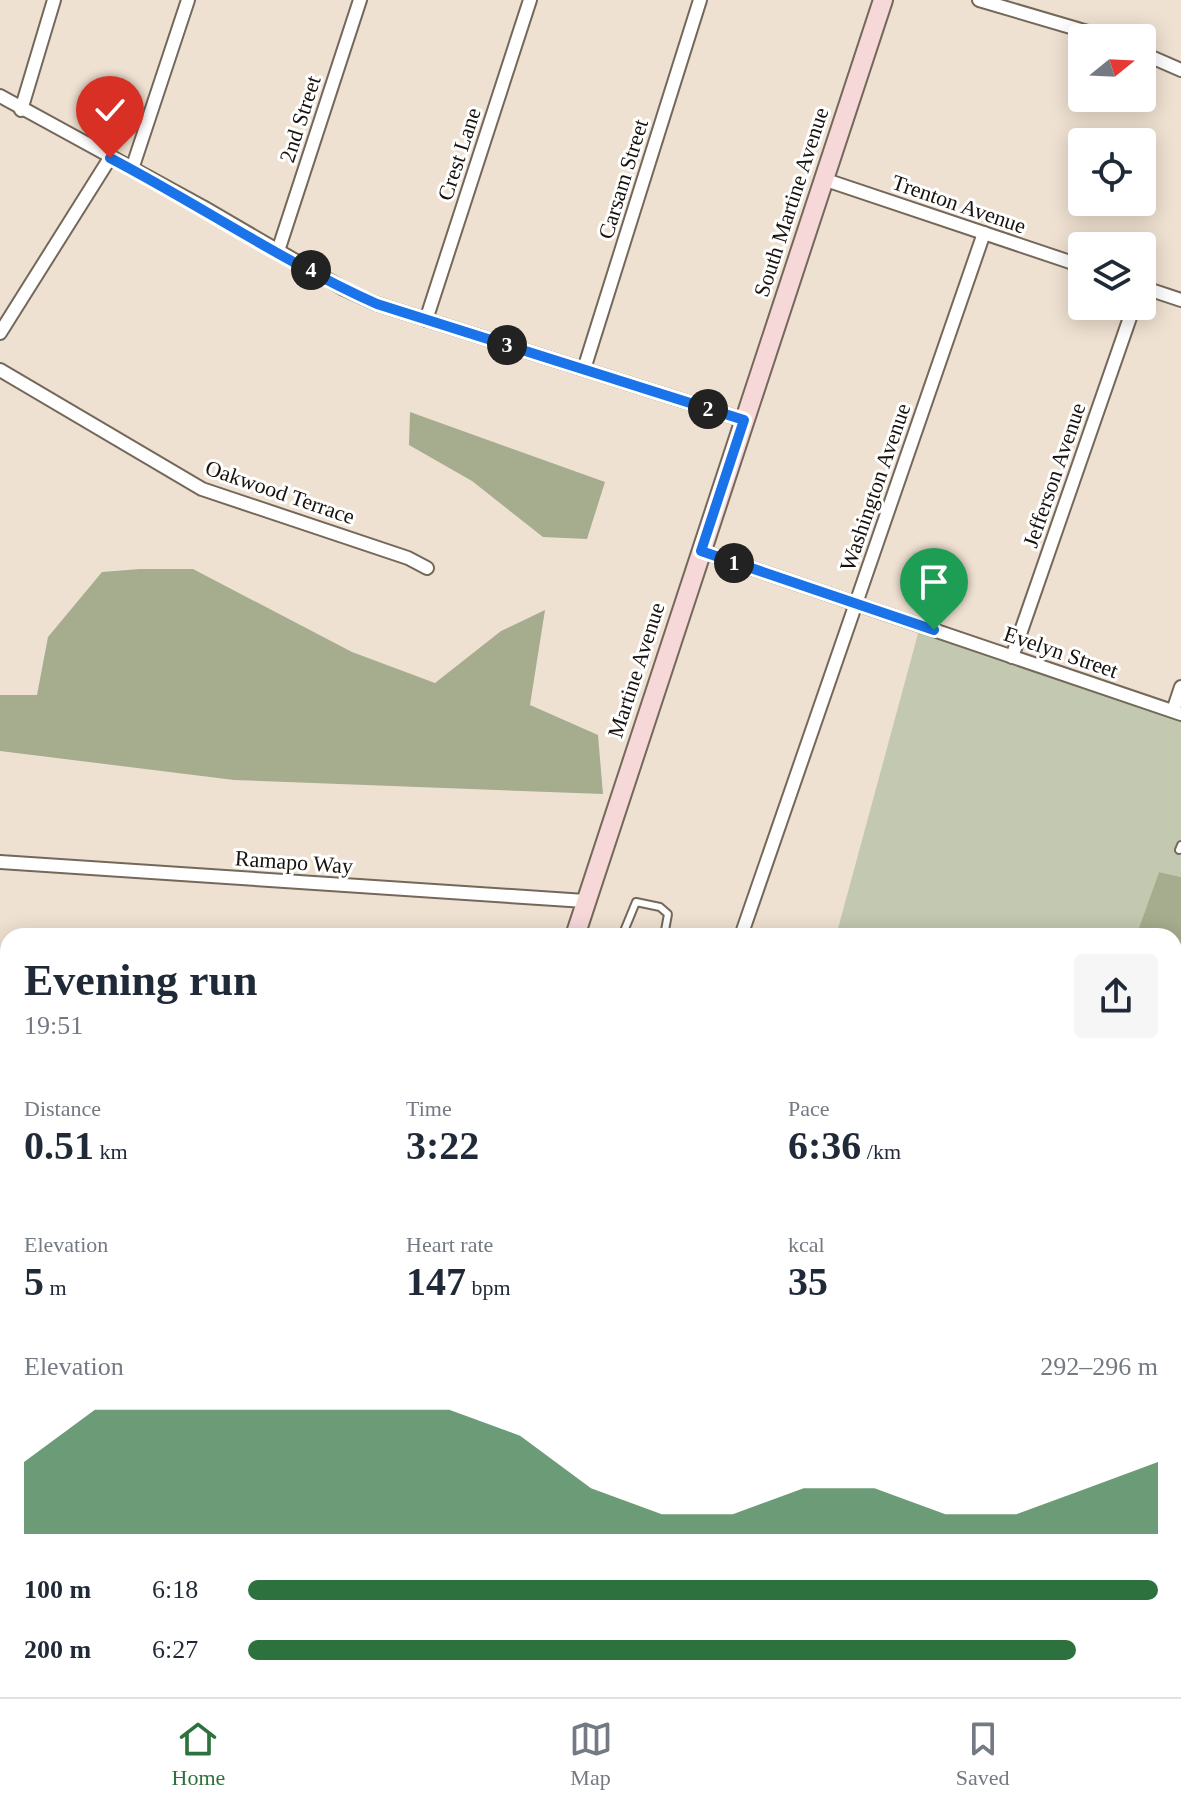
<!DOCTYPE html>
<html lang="en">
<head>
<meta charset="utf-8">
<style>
	:root { --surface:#fff; --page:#f6f6f7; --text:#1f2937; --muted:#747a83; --line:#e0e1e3; --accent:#2d723e }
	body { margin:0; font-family:"Times New Roman",serif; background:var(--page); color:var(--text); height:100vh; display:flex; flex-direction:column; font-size:30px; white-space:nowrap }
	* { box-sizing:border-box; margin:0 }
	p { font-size:26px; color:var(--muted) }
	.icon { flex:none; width:44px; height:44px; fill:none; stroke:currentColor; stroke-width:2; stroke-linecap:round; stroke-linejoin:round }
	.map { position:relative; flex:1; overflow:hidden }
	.panel { position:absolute; left:0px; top:928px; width:1182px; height:770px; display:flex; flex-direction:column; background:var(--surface); border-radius:24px 24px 0 0; box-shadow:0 4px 20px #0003 }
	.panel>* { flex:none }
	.needle { width:52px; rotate:72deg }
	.tools { position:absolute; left:1068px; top:24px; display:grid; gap:16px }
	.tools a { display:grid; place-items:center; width:88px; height:88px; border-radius:8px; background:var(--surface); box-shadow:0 4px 20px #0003; font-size:40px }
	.pin { position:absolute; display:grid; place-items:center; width:68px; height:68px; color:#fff; margin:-82px -34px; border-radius:50% 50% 50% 0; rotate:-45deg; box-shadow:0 0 8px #0007 }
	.pin .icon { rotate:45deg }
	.km { position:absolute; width:40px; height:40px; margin:-20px; border-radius:50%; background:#222; color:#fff; font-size:22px; line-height:40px; text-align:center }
	.round { display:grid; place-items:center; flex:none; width:84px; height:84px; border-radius:8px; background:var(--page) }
	.headline { display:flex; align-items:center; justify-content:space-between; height:136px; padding:0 24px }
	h1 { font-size:44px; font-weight:600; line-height:60px }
	.stats { display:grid; grid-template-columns:repeat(3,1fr); gap:12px; height:136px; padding:8px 24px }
	.stats div { display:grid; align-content:center }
	.stats b { font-size:40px; font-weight:600 }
	.stats small { font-size:22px; font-weight:400 }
	.stats p { font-size:22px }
	.chart { height:224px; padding:16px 24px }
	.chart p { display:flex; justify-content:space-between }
	.chart svg { width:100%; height:144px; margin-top:8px; fill:var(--accent); opacity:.7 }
	ul { padding:0 24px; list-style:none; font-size:26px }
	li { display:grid; grid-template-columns:128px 96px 1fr; align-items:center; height:60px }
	li i { height:20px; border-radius:10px; background:var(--accent) }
	.dock { display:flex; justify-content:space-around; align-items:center; height:112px; border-top:2px solid var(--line); background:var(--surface); font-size:22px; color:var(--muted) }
	.dock a { display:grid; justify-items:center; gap:4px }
	.dock .selected { color:var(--accent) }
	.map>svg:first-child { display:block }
</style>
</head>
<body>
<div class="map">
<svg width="1181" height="1697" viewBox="0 0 1181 1697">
	<rect width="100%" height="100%" fill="#efe1d1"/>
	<polygon fill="#c3c8b0" points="919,630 1181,715 1181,877 1159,872 1136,936 836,936"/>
	<g fill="#a6ac8e">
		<polygon points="410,412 605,482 587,539 543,537 472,481 409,445"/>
		<polygon points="140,569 193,569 352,652 435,683 501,631 545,610 530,705 598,735 603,794 234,780 0,751 0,695 37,695 48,637 102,572"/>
		<polygon points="1159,872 1181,877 1181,1068 1174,1073 1174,936 1136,936"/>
		<polygon points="0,968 8,973 8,1030 0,1030"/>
		<polygon points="1174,1252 1181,1255 1181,1289 1174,1286"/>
		<polygon points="0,1543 8,1544 8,1690 147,1690 145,1697 0,1697"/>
		<polygon points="792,1690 865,1690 863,1697 795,1697"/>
	</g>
	<g fill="#c3a09b" stroke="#8b7674" stroke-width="2">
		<rect x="0" y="1076" width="5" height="24"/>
		<polygon points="1181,1090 1181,1106 1174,1099"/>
		<polygon points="1181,1151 1181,1189 1177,1189 1174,1152"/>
		<polygon points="1180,1221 1181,1241 1179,1242 1174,1237 1174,1228"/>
		<polygon points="8,1322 8,1342 0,1343 0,1323"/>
		<polygon points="588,1690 625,1690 623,1697 586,1697"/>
		<polygon points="887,1690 909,1694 908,1697 885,1697"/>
		<polygon points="1055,1690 1073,1690 1070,1697"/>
		<polygon points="1104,1690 1141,1690 1139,1697 1108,1697 1103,1695"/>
	</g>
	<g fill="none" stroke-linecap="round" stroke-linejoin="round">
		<defs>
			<g id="service">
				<polyline points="1179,850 1181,845"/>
				<polyline points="622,936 636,902 660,907 668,914 664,936"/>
			</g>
			<g id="minor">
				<polyline points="979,0 1108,38"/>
				<polyline points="1142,53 1181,70"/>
				<polyline points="0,96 203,207 344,289 377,304 744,420"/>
				<polyline points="21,110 54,0"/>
				<polyline points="132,169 188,0"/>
				<polyline points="823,179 1082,266"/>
				<polyline points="278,251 360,0"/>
				<polyline points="1142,287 1181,300"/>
				<polyline points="426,320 530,0"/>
				<polyline points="0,333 110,158"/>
				<polyline points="584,369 700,0"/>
				<polyline points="0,370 202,489 408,558 427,568"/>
				<polyline points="701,551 1181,714"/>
				<polyline points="1012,657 1134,306"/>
				<polyline points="1173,711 1181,687"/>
				<polyline points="0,862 585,901"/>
				<polyline points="741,936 984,233"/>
				<polyline points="0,1411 8,1411"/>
				<polyline points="1174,1425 1178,1458 1174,1487"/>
				<polyline points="953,1697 954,1690"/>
			</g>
			<polyline id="tertiary" points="441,1690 455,1697"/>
			<g id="secondary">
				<polyline points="575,936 883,0"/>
				<polyline points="349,1697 351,1690"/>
			</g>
		</defs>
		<use href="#service" stroke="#74685a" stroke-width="10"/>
		<use href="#minor" stroke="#74685a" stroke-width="16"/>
		<use href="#tertiary" stroke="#74685a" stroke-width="20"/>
		<use href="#secondary" stroke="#74685a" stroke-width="22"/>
		<use href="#service" stroke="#fff" stroke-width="6"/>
		<use href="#minor" stroke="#fff" stroke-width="12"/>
		<use href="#tertiary" stroke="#fff" stroke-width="16"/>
		<use href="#secondary" stroke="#f6d8d9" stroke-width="18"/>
	</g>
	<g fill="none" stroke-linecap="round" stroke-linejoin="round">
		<defs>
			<path id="route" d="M110 158C200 205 285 263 377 304L744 420 701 551 934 630"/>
		</defs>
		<use href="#route" stroke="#fff" stroke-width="16"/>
		<use href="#route" stroke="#1a73e8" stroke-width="10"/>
	</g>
	<g text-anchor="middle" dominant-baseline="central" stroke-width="6" stroke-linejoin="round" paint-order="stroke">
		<g font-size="22" fill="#17120d" stroke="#fff">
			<text transform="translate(300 119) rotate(-72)">2nd Street</text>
			<text transform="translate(459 154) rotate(-72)">Crest Lane</text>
			<text transform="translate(623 179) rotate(-73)">Carsam Street</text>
			<text transform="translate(791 202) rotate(-72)">South Martine Avenue</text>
			<text transform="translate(959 204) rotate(19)">Trenton Avenue</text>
			<text transform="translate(1054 475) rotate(-71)">Jefferson Avenue</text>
			<text transform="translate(875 487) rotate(-71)">Washington Avenue</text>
			<text transform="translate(280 492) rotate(19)">Oakwood Terrace</text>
			<text transform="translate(1061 652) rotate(19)">Evelyn Street</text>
			<text transform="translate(636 670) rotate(-72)">Martine Avenue</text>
			<text transform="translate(294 862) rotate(4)">Ramapo Way</text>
		</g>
	</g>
</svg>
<div class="tools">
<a><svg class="needle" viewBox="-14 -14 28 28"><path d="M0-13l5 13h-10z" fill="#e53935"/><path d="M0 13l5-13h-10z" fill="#747a83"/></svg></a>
<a><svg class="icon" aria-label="locate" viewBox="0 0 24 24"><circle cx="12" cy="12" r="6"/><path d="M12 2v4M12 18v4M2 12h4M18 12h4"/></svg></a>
<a><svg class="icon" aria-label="layers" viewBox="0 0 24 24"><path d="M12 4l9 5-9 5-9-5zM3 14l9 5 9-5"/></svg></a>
</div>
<div class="pin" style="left:934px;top:630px;background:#1e9e55"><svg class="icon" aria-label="arrive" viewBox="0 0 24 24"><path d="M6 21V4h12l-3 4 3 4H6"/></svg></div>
<div class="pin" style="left:110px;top:158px;background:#d93025"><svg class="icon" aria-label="check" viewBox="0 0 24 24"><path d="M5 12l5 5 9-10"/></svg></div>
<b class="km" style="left:734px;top:563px">1</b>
<b class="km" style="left:708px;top:409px">2</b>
<b class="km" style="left:507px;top:345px">3</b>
<b class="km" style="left:311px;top:270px">4</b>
<section class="panel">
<div class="headline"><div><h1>Evening run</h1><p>19:51</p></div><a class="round"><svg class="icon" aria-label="share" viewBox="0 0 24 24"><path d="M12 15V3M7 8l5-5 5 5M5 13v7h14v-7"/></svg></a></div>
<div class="stats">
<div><p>Distance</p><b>0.51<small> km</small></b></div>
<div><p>Time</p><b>3:22</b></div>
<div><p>Pace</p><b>6:36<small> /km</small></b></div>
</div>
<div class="stats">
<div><p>Elevation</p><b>5<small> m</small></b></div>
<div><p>Heart rate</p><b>147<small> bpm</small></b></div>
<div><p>kcal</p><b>35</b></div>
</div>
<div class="chart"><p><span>Elevation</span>292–296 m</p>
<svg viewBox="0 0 160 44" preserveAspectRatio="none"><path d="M0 44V22L10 6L20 6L30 6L40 6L50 6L60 6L70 14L80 30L90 38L100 38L110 30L120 30L130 38L140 38L150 30L160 22V44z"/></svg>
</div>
<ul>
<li><b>100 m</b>6:18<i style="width:100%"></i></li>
<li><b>200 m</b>6:27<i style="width:91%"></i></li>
</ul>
</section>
</div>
<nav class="dock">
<a class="selected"><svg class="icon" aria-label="home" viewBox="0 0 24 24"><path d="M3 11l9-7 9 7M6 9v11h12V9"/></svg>Home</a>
<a><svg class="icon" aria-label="map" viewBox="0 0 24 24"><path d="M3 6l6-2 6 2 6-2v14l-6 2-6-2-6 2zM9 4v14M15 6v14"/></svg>Map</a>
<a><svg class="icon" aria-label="saved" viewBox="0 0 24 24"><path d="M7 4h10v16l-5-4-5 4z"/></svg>Saved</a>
</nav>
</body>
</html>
